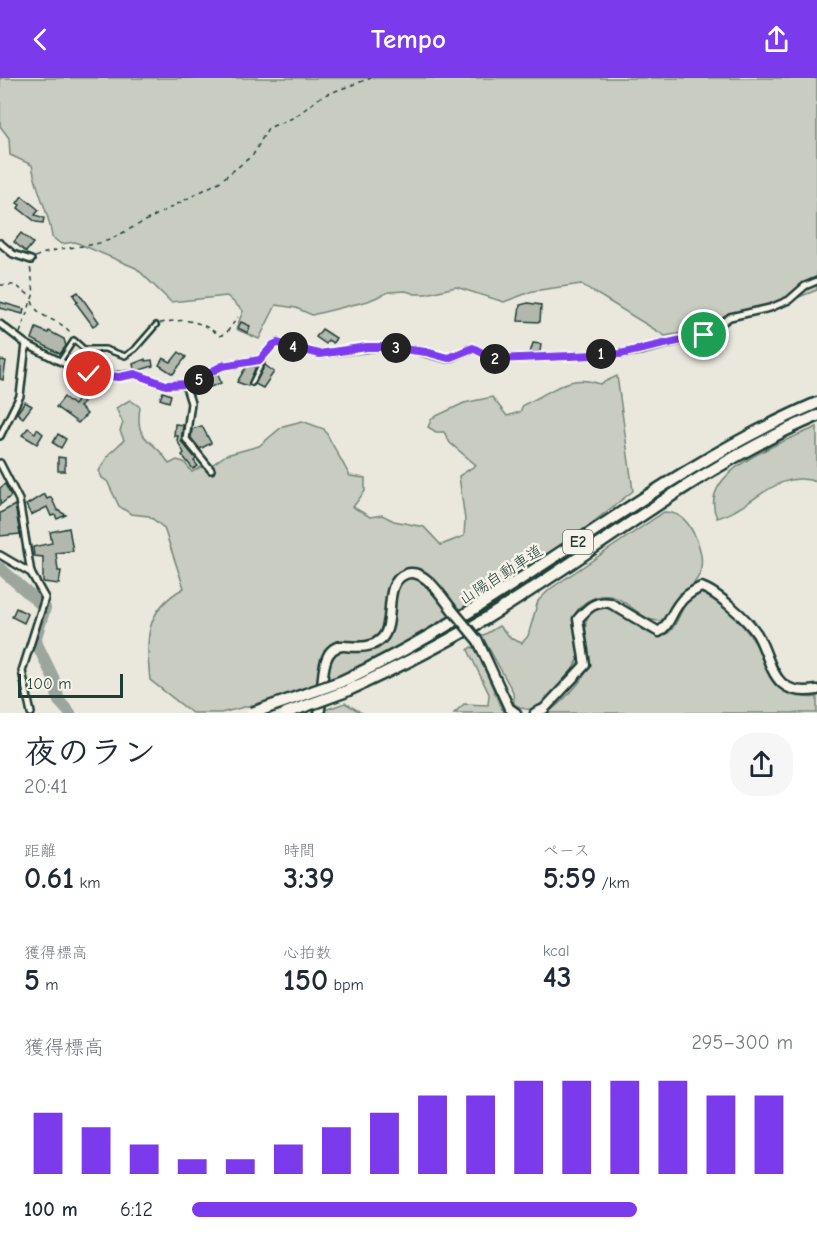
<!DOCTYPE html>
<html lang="ja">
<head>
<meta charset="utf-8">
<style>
	:root { --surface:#fff; --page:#f6f6f7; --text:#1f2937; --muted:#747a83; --accent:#7c3aed }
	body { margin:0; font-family:"Comic Neue","Klee One",sans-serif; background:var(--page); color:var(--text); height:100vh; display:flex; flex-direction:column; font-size:22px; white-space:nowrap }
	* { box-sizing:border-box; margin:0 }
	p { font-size:20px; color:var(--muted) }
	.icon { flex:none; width:33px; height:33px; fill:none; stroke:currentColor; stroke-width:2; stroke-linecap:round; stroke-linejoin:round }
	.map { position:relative; height:635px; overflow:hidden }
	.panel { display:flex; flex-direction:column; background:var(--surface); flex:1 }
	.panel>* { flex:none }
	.scale { position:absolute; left:18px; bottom:15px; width:105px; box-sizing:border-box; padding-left:6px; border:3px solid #1f3d34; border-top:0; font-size:16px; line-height:21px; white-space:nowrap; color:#1f3d34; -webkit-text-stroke:4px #f7f3e8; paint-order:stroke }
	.pin { position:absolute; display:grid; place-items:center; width:51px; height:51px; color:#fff; margin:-26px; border:3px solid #fff; border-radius:50%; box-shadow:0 2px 6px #0007 }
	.km { position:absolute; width:30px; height:30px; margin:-15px; border-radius:50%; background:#222; color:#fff; font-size:16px; line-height:30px; text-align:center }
	.round { display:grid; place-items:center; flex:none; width:63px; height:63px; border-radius:24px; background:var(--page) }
	.headline { display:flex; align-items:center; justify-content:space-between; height:102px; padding:0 24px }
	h1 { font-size:33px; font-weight:700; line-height:45px }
	.figures { display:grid; grid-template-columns:repeat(3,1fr); gap:9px; height:102px; padding:6px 24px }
	.figures div { display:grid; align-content:center }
	.figures b { font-size:30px; font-weight:700 }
	.figures small { font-size:16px; font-weight:400 }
	.figures p { font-size:16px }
	.chart { height:168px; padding:12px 24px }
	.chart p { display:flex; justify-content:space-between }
	.chart svg { width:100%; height:108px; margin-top:6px; stroke:var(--accent); stroke-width:6 }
	ul { padding:0 24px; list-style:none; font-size:20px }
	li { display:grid; grid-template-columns:96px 72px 1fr; align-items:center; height:45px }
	li i { height:15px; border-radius:8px; background:var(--accent) }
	header { display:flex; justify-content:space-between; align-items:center; height:78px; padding:0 24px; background:var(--accent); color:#fff; font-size:27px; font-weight:700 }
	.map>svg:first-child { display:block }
</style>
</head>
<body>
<header><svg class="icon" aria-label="back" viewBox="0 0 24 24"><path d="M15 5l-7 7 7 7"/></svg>Tempo<svg class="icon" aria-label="share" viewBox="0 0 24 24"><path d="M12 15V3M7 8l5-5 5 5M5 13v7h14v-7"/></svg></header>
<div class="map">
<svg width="817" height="635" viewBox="0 0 817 635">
	<rect width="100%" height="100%" fill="#eae8dd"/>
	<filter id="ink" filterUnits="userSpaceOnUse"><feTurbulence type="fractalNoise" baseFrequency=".0167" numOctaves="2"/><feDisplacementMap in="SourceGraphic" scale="12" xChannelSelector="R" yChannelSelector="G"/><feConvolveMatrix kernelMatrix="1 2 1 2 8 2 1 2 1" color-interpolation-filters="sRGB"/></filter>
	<g filter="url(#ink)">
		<g fill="#c8ccc1" stroke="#74847a" stroke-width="1.5">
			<path d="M0 0H817V212C766 232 719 250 665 258L581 206 533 213 504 224 456 209 426 216H415L406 213 389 214 368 223 312 237 296 230 276 227 259 261 236 251 243 233 227 218 171 224 136 190 75 164 61 166 52 159C49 133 36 113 32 87L10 77 9 60 0 48Z"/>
			<path d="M617 298 633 413 501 516 401 570 340 598 272 622 221 635H192L150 602C146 561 144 532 184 510L164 450 149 438 131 436 119 428 107 403 102 400 99 393 109 376 124 362 120 353 123 345 116 330 130 322 140 329C134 367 155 359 169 386L177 382 184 384 192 394 201 389 206 391 226 377 259 368 283 348 302 343 324 351 350 398 365 400V413L353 429 370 439 382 437 394 443 424 449 441 467 464 458 465 442 459 398 476 387 450 365 444 354H436L428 349 432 340 464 325 492 319 507 338 520 334 523 327C552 315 568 294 600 306Z"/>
			<path d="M817 349V404C776 390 754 430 717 440 695 393 784 364 817 349Z"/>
			<path d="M664 434C675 434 684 439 690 449 700 465 708 489 694 505 689 511 683 515 677 521 671 528 668 536 661 543 637 544 625 513 600 518 591 520 582 526 577 533 569 546 581 564 579 578 577 590 546 625 535 630 527 633 521 630 514 626L513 614 482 558 499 548 512 561 522 565 528 558 538 523 550 511Z"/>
			<path d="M699 515C718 517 743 547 754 563 760 572 762 583 767 593 777 611 797 622 817 619V635H547C559 627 586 601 589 587 593 571 578 547 591 534 610 515 640 559 660 558 676 557 679 532 688 523 691 520 696 517 699 515Z"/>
			<polygon points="471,569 476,571 502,631 506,635 454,635 464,626 488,627 489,616 468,572"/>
			<polygon points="345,625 362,635 316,635"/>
		</g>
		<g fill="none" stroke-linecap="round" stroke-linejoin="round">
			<polyline stroke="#9ca69c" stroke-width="12" points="0,490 45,530 36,559 37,566 53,599 59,623 70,635"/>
		</g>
		<g fill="#b2b8ae" stroke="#1f3d34" stroke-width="1.5">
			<polygon points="22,118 39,132 35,137 44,140 43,145 36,144 18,130 20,127 17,125"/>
			<polygon points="21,155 33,165 26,174 14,164"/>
			<polygon points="78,214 99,244 93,248 76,225 78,224 73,217"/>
			<polygon points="0,224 24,231 23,236 0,230"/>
			<polygon points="528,225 541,227 540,244 518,243 520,227"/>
			<polygon points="241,244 250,248 248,255 238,250"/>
			<polygon points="36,250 48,255 49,253 64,261 66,268 60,276 32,261"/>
			<polygon points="322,251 336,260 333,265 328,262 326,266 316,259"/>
			<polygon points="533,265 541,266 540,274 530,275"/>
			<polygon points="179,274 186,279 173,296 159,287 163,280 171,284"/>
			<polygon points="145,281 145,283 152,282 153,288 140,292 134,291 133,286"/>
			<polygon points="0,282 6,283 3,302 0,301"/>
			<polygon points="265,287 274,294 263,310 255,306"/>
			<polygon points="256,288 248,308 237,304 246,289"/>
			<polygon points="218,296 221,305 210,309 207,301"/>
			<polygon points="163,314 171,317 169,324 160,321"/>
			<polygon points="64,319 74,327 79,320 84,324 80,329 87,336 78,345 56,329"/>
			<polygon points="25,324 32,328 23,340 17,335"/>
			<polygon points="175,346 183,347 181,363 196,381 194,383 198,388 193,391 182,377 184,375 177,362 178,358 174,358"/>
			<polygon points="202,348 211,365 200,371 191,360 192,351"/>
			<polygon points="28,350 35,355 37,351 43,356 37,366 22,357"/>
			<polygon points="58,356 66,361 61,370 53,365"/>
			<polygon points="58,379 65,380 65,393 58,393"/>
			<polygon points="5,406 11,418 0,427 0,410"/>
			<polygon points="44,416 47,421 51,419 57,432 66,437 57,441 55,437 51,438 47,429 31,437 26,427"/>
			<polygon points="15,427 20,456 0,458 0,435"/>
			<polygon points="69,450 73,473 56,475 58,493 61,493 59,506 43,504 43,479 34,478 33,469 52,465 50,454"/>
			<polygon points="16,530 28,536 24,545 12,539"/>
		</g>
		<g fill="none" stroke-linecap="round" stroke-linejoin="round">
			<defs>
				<g id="service">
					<polyline points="61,282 74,262 84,271 105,271 125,278 135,271 156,247"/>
					<polyline points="252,305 262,285 260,282"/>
				</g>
				<g id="minor">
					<polyline points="0,165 13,176 31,182"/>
					<polyline points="0,246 26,266 79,293 110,298 135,296 166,307 188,306 222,288 260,282 273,267 278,265 319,276 378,269 413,272 448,281 473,270 494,281 620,276 644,272 704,257 730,239 770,230 789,222 805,208 817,203"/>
					<polyline points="185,306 191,325 186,361 211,392"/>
					<polyline points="0,358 20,318 26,266"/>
					<polyline points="0,385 19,422 31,495 45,520 22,593 31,635"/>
					<polyline points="0,477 31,495"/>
				</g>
				<g id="secondary">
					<polyline points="478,563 509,630 516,635"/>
					<path d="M319 635C325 618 316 567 344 568 358 569 373 571 383 559 396 542 382 505 406 496 425 489 443 521 454 534"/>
					<path d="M535 635 544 631 585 587 578 541C587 531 595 522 610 525L659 554C670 546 670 538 678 527 684 518 692 514 701 509 717 514 748 542 757 556 773 583 770 620 817 612"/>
				</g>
				<g id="motorway">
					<path d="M340 604C509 527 647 398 817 325"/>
					<path d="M344 614C392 592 439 569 485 541 595 474 697 389 817 338"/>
				</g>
			</defs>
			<use href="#service" stroke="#1f3d34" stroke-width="8"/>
			<use href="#minor" stroke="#1f3d34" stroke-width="10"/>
			<use href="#secondary" stroke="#1f3d34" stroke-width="13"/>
			<use href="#motorway" stroke="#1f3d34" stroke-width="15"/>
			<g stroke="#1f3d34" stroke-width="1.5" stroke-dasharray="4.5 4.5" stroke-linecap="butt">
				<path d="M35 179C60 167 85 171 109 162L219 104 253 77 268 50 295 39 322 18 371 0"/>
				<polyline points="0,207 15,207 32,219"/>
				<path d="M32 223C38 243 62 240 72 257"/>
				<path d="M160 245C187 240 199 242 220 258L227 254 238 239"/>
				<polyline points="20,255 34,215 30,188"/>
			</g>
			<use href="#service" stroke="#f7f3e8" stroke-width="3"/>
			<use href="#minor" stroke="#f7f3e8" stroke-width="5"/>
			<use href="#secondary" stroke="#f7f3e8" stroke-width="8"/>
			<use href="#motorway" stroke="#f7f3e8" stroke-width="10"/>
			<defs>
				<polyline id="secondary-bridge" points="454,534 478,563"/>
				<g id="motorway-bridge">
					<polyline points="252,635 340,604"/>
					<polyline points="286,635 344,614"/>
				</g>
			</defs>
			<use href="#secondary-bridge" stroke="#1f3d34" stroke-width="13" stroke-linecap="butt"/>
			<use href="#motorway-bridge" stroke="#1f3d34" stroke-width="15" stroke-linecap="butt"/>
			<use href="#secondary-bridge" stroke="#f7f3e8" stroke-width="8"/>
			<use href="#motorway-bridge" stroke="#f7f3e8" stroke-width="10"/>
		</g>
	</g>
	<g fill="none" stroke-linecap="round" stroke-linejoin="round" filter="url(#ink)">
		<defs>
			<polyline id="route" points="89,296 119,299 135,296 166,307 188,306 222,288 260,282 273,267 278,265 319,276 367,269 388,269 426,274 448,280 473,270 494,281 620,276 704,257"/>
		</defs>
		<use href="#route" stroke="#fff" stroke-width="12"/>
		<use href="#route" stroke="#7c3aed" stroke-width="8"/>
	</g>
	<g text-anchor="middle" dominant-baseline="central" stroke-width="5" stroke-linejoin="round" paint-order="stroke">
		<rect fill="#f7f3e8" stroke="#60746a" stroke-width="1.5" x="563" y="452" width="30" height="24" rx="4.5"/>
		<g font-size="15" font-weight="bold" fill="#1f3d34">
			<text x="578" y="464">E2</text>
		</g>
		<g font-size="16" fill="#1f3d34" stroke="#f7f3e8">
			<text transform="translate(501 497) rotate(-33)">山陽自動車道</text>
		</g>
	</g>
</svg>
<div class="scale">100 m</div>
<div class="pin" style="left:704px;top:257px;background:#1e9e55"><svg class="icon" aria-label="arrive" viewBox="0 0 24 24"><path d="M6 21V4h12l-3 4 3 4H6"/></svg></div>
<div class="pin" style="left:89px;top:296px;background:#d93025"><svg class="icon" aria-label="check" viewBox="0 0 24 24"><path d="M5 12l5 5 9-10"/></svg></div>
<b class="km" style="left:601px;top:276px">1</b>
<b class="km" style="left:495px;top:281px">2</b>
<b class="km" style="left:396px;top:270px">3</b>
<b class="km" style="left:293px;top:269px">4</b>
<b class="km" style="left:199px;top:302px">5</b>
</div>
<section class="panel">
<div class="headline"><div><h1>夜のラン</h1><p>20:41</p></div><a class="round"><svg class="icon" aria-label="share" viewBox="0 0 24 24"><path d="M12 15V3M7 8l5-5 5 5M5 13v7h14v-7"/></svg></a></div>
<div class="figures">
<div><p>距離</p><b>0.61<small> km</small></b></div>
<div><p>時間</p><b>3:39</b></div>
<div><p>ペース</p><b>5:59<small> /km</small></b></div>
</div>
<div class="figures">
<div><p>獲得標高</p><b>5<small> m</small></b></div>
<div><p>心拍数</p><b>150<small> bpm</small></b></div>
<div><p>kcal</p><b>43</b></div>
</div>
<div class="chart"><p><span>獲得標高</span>295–300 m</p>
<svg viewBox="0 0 160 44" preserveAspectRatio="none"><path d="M5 44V19M15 44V25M25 44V32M35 44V38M45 44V38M55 44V32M65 44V25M75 44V19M85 44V12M95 44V12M105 44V6M115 44V6M125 44V6M135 44V6M145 44V12M155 44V12"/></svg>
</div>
<ul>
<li><b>100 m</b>6:12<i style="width:74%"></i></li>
</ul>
</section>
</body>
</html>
